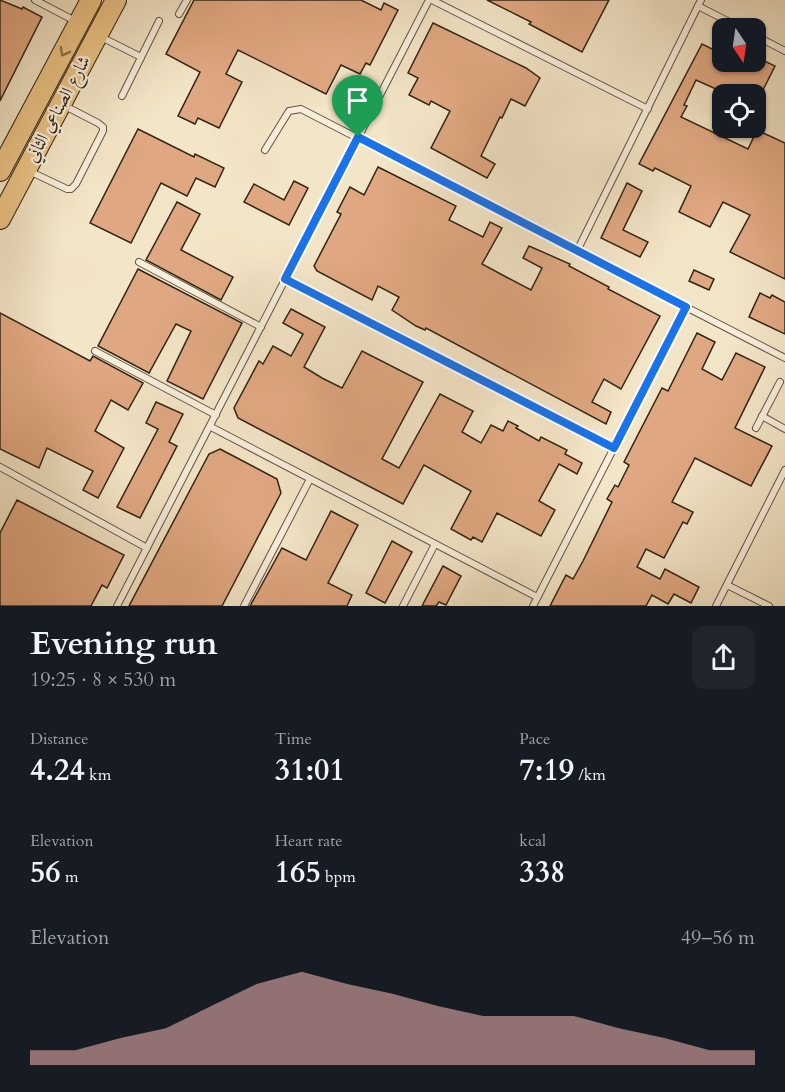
<!DOCTYPE html>
<html lang="en">
<head>
<meta charset="utf-8">
<style>
	:root { --surface:#171b24; --page:#20242c; --text:#f1f3f6; --muted:#9ea1a6; --accent:#c59692 }
	body { margin:0; font-family:Cardo,Amiri,serif; background:var(--page); color:var(--text); height:100vh; display:flex; flex-direction:column; font-size:22px; white-space:nowrap }
	* { box-sizing:border-box; margin:0 }
	p { font-size:20px; color:var(--muted) }
	.icon { flex:none; width:33px; height:33px; fill:none; stroke:currentColor; stroke-width:2; stroke-linecap:round; stroke-linejoin:round }
	.map { position:relative; height:606px; overflow:hidden }
	.panel { display:flex; flex-direction:column; background:var(--surface); flex:1 }
	.panel>* { flex:none }
	.needle { width:39px; rotate:167deg }
	.controls { position:absolute; left:712px; top:18px; display:grid; gap:12px }
	.controls a { display:grid; place-items:center; width:54px; height:54px; border-radius:12px; background:var(--surface); box-shadow:0 2px 4px #0004; font-size:30px }
	.pin { position:absolute; display:grid; place-items:center; width:51px; height:51px; color:#fff; margin:-62px -26px; border-radius:50% 50% 50% 0; rotate:-45deg; box-shadow:0 0 6px #0007 }
	.pin .icon { rotate:45deg }
	.round { display:grid; place-items:center; flex:none; width:63px; height:63px; border-radius:12px; background:var(--page) }
	.headline { display:flex; align-items:center; justify-content:space-between; height:102px; padding:0 30px }
	h1 { font-size:33px; font-weight:700; line-height:45px }
	.figures { display:grid; grid-template-columns:repeat(3,1fr); gap:9px; height:102px; padding:6px 30px }
	.figures div { display:grid; align-content:center }
	.figures b { font-size:30px; font-weight:700 }
	.figures small { font-size:16px; font-weight:400 }
	.figures p { font-size:16px }
	.chart { height:168px; padding:12px 30px }
	.chart p { display:flex; justify-content:space-between }
	.chart svg { width:100%; height:108px; margin-top:6px; fill:var(--accent); opacity:.7 }
	.map>svg:first-child { display:block }
</style>
</head>
<body>
<div class="map">
<svg width="785" height="606" viewBox="0 0 785 606">
	<rect width="100%" height="100%" fill="#f3e5c7"/>
	<filter id="stains"><feTurbulence type="fractalNoise" baseFrequency=".00333" numOctaves="4"/><feColorMatrix values="0 0 0 0 .2 0 0 0 0 .09 0 0 0 0 .02 0 0 0 .5 -.17"/></filter>
	<radialGradient id="worn" r=".72"><stop offset=".6" stop-color="#630" stop-opacity="0"/><stop offset="1" stop-color="#630" stop-opacity=".3"/></radialGradient>
	<g fill="#e0a882" stroke="#312413" stroke-width="1.5">
		<polygon points="0,0 22,9 23,7 42,17 0,101"/>
		<polygon points="194,0 361,0 381,10 384,3 398,10 370,65 366,63 360,74 341,65 326,94 238,50 226,74 242,82 219,128 198,118 195,124 178,116 200,72 166,54"/>
		<polygon points="487,0 609,0 582,52 529,24 531,22"/>
		<polygon points="433,23 526,68 540,78 525,106 511,99 502,118 500,117 481,156 495,164 487,178 431,148 450,111 431,101 429,105 409,95 418,78 408,73"/>
		<polygon points="723,32 723,62 756,62 756,57 775,66 763,90 756,86 752,94 727,94 696,80 684,105 687,106 681,117 748,149 757,130 785,143 785,279 730,252 750,215 723,202 710,227 679,212 691,186 655,168 653,171 639,164 702,44 714,50"/>
		<polygon points="138,129 194,157 195,154 224,168 215,187 196,178 187,196 161,183 131,243 90,223"/>
		<polygon points="378,167 456,206 449,220 483,237 490,222 502,228 482,264 508,278 531,290 542,268 523,258 529,246 570,264 569,266 609,287 608,289 660,316 621,389 604,379 592,402 611,412 606,424 426,328 425,330 416,326 392,310 399,297 378,286 372,300 317,271 314,266 341,214 337,212 350,187 364,195"/>
		<polygon points="294,181 308,188 289,225 244,202 254,184 284,200"/>
		<polygon points="627,183 642,191 623,230 648,242 640,257 601,238"/>
		<polygon points="177,202 200,214 181,250 233,277 221,300 146,260"/>
		<polygon points="138,269 242,323 203,399 167,381 191,331 176,324 149,373 98,346"/>
		<polygon points="694,270 714,279 709,290 689,281"/>
		<polygon points="760,293 770,298 772,295 785,302 785,334 749,317"/>
		<polygon points="291,309 325,327 304,367 322,378 342,388 362,351 423,382 382,459 399,468 440,394 473,411 462,432 481,443 491,425 503,431 508,421 518,426 516,428 539,441 541,437 567,450 565,454 582,463 577,474 559,464 539,501 555,510 541,536 497,513 482,542 473,537 471,540 451,529 471,491 424,465 403,504 238,418 234,408 259,361 263,364 273,346 291,356 303,334 283,323"/>
		<polygon points="0,313 90,361 93,356 143,383 128,410 111,400 95,431 124,448 98,498 83,490 93,471 47,448 39,468 0,449"/>
		<polygon points="697,333 715,342 702,369 722,380 736,353 765,367 735,428 772,446 751,486 695,458 672,502 693,512 687,524 683,522 664,558 646,549 637,567 660,579 665,569 699,587 691,603 674,594 668,604 652,595 646,606 550,606 566,575 573,579 583,561 612,502 607,499 615,485 618,487 629,465 624,462 662,388 668,391"/>
		<polygon points="156,402 183,414 169,442 177,446 140,518 117,507 158,429 146,423"/>
		<polygon points="220,449 277,479 281,493 222,606 129,606 209,454"/>
		<polygon points="17,500 124,555 107,588 102,585 91,606 0,606 0,533"/>
		<polygon points="331,511 358,525 328,583 352,595 347,606 250,606 282,548 306,560"/>
		<polygon points="392,541 412,552 385,603 366,593"/>
		<polygon points="443,566 461,576 446,605 439,602 436,606 422,606"/>
	</g>
	<g fill="none" stroke-linecap="round" stroke-linejoin="round">
		<defs>
			<g id="lane">
				<polyline points="35,0 77,22"/>
				<polyline points="432,0 648,109"/>
				<polyline points="698,6 741,28"/>
				<polyline points="179,14 187,0"/>
				<polyline points="99,36 141,57"/>
				<polyline points="756,36 785,51"/>
				<polyline points="122,96 159,21"/>
				<polyline points="265,150 289,111 301,109 785,358"/>
				<polyline points="29,171 67,189 71,189 76,184 103,131 103,127 98,123 65,106"/>
				<polyline points="577,251 701,0"/>
				<polyline points="139,262 261,327"/>
				<polyline points="285,279 614,448"/>
				<polyline points="95,351 216,415"/>
				<polyline points="762,416 785,429"/>
				<polyline points="211,427 537,597"/>
				<polyline points="756,428 780,382"/>
				<polyline points="0,467 147,548"/>
				<polyline points="727,585 769,606"/>
				<polyline points="117,606 429,0"/>
				<polyline points="244,606 310,479"/>
				<polyline points="403,606 435,544"/>
				<polyline points="533,606 686,307"/>
				<polyline points="716,606 785,470"/>
			</g>
			<g id="primary">
				<polyline points="0,171 91,0"/>
				<polyline points="0,219 116,0"/>
			</g>
		</defs>
		<use href="#lane" stroke="#625440" stroke-width="8"/>
		<use href="#primary" stroke="#312413" stroke-width="22"/>
		<use href="#lane" stroke="#f7eedb" stroke-width="6"/>
		<use href="#primary" stroke="#eac284" stroke-width="20"/>
	</g>
	<defs><path id="oneway-chevron" d="M-2-3.5L2.5 0L-2 3.5" fill="none" stroke-width="1.6" stroke-linecap="round" stroke-linejoin="round" transform="scale(1.5)"/></defs>
	<use stroke="#8e734c" href="#oneway-chevron" transform="translate(64 52) rotate(118)"/>
	<g fill="none" stroke-linecap="round" stroke-linejoin="round">
		<defs>
			<polygon id="route" points="358,137 686,307 614,448 285,279"/>
		</defs>
		<use href="#route" stroke="#fff" stroke-width="12"/>
		<use href="#route" stroke="#1a73e8" stroke-width="8"/>
	</g>
	<g text-anchor="middle" dominant-baseline="central" stroke-width="4.5" stroke-linejoin="round" paint-order="stroke">
		<g font-size="18" fill="#312413" stroke="#f7eedb">
			<text transform="translate(58 109) rotate(-62)">شارع الصناعي الثاني</text>
		</g>
	</g>
	<rect width="100%" height="100%" filter="url(#stains)"/>
	<rect width="100%" height="100%" fill="url(#worn)"/>
</svg>
<div class="controls">
<a><svg class="needle" viewBox="-14 -14 28 28"><path d="M0-13l5 13h-10z" fill="#e53935"/><path d="M0 13l5-13h-10z" fill="#9ea1a6"/></svg></a>
<a><svg class="icon" aria-label="locate" viewBox="0 0 24 24"><circle cx="12" cy="12" r="6"/><path d="M12 2v4M12 18v4M2 12h4M18 12h4"/></svg></a>
</div>
<div class="pin" style="left:358px;top:137px;background:#1e9e55"><svg class="icon" aria-label="arrive" viewBox="0 0 24 24"><path d="M6 21V4h12l-3 4 3 4H6"/></svg></div>
</div>
<section class="panel">
<div class="headline"><div><h1>Evening run</h1><p>19:25 · 8 × 530 m</p></div><a class="round"><svg class="icon" aria-label="share" viewBox="0 0 24 24"><path d="M12 15V3M7 8l5-5 5 5M5 13v7h14v-7"/></svg></a></div>
<div class="figures">
<div><p>Distance</p><b>4.24<small> km</small></b></div>
<div><p>Time</p><b>31:01</b></div>
<div><p>Pace</p><b>7:19<small> /km</small></b></div>
</div>
<div class="figures">
<div><p>Elevation</p><b>56<small> m</small></b></div>
<div><p>Heart rate</p><b>165<small> bpm</small></b></div>
<div><p>kcal</p><b>338</b></div>
</div>
<div class="chart"><p><span>Elevation</span>49–56 m</p>
<svg viewBox="0 0 160 44" preserveAspectRatio="none"><path d="M0 44V38L10 38L20 33L30 29L40 20L50 11L60 6L70 11L80 15L90 20L100 24L110 24L120 24L130 29L140 33L150 38L160 38V44z"/></svg>
</div>
</section>
</body>
</html>
